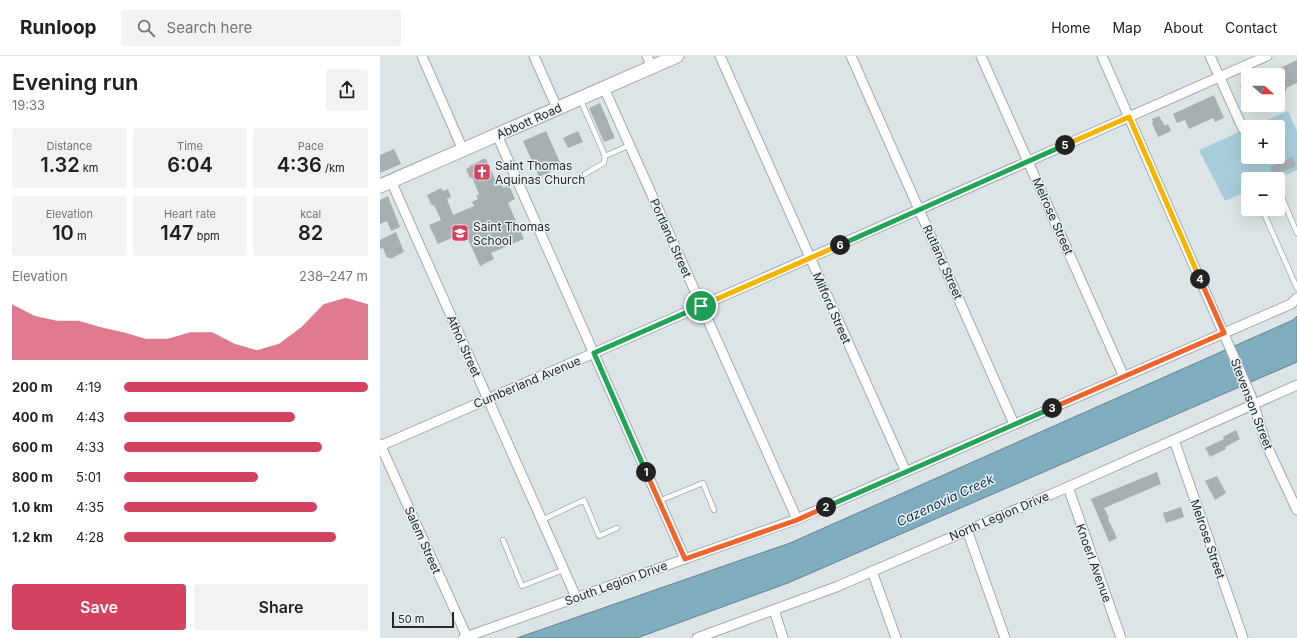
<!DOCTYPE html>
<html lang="en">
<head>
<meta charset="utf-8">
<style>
	:root { --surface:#fff; --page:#f2f2f2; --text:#202124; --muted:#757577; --line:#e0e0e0; --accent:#d3435f }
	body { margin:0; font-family:Inter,sans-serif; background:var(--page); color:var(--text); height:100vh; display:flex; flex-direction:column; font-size:15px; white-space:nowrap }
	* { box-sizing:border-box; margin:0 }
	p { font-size:13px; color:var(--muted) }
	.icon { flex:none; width:22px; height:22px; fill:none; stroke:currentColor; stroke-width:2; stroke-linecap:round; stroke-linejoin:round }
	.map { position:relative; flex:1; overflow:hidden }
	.side { display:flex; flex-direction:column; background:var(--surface); width:380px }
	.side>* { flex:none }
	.needle { width:26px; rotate:111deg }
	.tools { position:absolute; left:861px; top:12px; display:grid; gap:8px }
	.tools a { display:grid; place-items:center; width:44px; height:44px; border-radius:4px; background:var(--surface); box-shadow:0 4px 16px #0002; font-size:20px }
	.scale { position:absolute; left:12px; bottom:10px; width:62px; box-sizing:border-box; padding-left:4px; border:2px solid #282b2d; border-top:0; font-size:11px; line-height:14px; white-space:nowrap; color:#282b2d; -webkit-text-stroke:3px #e9f1f5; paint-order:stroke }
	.pin { position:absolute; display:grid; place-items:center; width:34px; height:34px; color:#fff; margin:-17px; border:2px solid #fff; border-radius:50%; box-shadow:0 1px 4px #0007 }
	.km { position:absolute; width:20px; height:20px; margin:-10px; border-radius:50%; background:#222; color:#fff; font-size:11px; line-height:20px; text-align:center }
	.round { display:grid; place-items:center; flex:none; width:42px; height:42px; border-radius:4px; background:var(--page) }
	.overview { display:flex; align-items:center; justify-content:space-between; height:68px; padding:0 12px }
	h1 { font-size:22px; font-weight:600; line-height:30px }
	.metrics { display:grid; grid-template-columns:repeat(3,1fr); gap:6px; height:68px; padding:4px 12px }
	.metrics div { display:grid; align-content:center; border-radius:4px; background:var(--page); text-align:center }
	.metrics b { font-size:20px; font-weight:600 }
	.metrics small { font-size:11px; font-weight:400 }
	.metrics p { font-size:11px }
	.chart { height:112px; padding:8px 12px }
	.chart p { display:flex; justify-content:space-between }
	.chart svg { width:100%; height:72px; margin-top:4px; fill:var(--accent); opacity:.7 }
	.action { display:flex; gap:8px; margin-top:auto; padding:8px 12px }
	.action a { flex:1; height:46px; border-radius:4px; background:var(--accent); color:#fff; font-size:16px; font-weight:600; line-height:46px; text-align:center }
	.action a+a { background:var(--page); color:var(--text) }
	ul { padding:0 12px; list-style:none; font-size:13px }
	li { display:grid; grid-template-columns:64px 48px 1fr; align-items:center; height:30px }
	li i { height:10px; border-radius:5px; background:var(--accent) }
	header { display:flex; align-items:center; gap:24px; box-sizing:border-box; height:56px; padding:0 20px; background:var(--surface); border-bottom:1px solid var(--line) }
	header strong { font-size:19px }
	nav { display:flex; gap:22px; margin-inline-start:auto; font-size:14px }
	.search { width:280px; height:36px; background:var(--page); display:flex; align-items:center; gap:10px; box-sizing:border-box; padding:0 14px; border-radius:4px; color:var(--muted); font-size:15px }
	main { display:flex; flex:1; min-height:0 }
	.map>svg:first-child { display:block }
</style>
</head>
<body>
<header>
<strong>Runloop</strong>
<div class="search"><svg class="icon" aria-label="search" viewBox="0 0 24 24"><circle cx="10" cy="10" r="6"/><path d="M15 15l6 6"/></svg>Search here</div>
<nav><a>Home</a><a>Map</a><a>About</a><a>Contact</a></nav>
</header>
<main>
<section class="side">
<div class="overview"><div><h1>Evening run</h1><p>19:33</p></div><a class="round"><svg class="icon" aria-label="share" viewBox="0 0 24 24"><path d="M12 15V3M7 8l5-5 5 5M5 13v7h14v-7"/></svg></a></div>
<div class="metrics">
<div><p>Distance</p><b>1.32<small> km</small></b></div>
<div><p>Time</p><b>6:04</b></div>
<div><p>Pace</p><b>4:36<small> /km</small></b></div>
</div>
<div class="metrics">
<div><p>Elevation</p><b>10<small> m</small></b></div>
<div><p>Heart rate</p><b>147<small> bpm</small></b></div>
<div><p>kcal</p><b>82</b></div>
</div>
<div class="chart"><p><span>Elevation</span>238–247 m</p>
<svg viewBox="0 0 160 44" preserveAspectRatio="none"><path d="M0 44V10L10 17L20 20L30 20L40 24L50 27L60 31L70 31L80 27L90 27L100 34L110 38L120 34L130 24L140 10L150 6L160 10V44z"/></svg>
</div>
<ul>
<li><b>200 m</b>4:19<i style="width:100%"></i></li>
<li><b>400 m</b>4:43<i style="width:70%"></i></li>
<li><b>600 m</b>4:33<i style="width:81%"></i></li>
<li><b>800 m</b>5:01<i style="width:55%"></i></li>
<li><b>1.0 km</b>4:35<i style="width:79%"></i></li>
<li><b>1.2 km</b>4:28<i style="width:87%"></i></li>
</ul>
<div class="action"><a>Save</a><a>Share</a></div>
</section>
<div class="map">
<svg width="917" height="582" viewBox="0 0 917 582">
	<rect width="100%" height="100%" fill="#dce4e7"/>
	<polygon fill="#a7ccda" points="908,55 917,75 917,114 897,123 868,123 868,135 845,145 819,94 868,72 868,101 898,101 898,71 871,71"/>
	<polygon fill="#80adbe" stroke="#668692" points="917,260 917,306 408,527 257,582 137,582 410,487 913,264"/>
	<g fill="#a7afb2">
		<polygon points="917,4 917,27 906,32 907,34 898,39 898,19 885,19"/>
		<polygon points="868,27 868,48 860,30"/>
		<polygon points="834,39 844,62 835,66 833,62 809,73 805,64 797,67 793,58"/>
		<polygon points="220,47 235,82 224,86 209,52"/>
		<polygon points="779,60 785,70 788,68 791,75 778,81 772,67 773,66 772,63"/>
		<polygon points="166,75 182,111 159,121 143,85"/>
		<polygon points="198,75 203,86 188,92 183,82"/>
		<polygon points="14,93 21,108 0,117 0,99"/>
		<polygon points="912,101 916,110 894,120 890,111"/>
		<polygon points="103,103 106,103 118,130 122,128 123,132 129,129 135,143 128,147 144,183 111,197 114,203 100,210 85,176 58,188 49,169 61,164 54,149 52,150 47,139 61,132 63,135 68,133 71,141 67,143 73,159 94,150 92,146 98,143 96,140 99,138 92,121 90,122 86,113 90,111 90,110"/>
		<polygon points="8,140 20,171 11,175 7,165 0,168 0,144"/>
		<polygon points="16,176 24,196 10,203 9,201 7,202 3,192 0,193 0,184"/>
		<polygon points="856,374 860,383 845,391 846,393 830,401 825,392 844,383 843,381"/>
		<polygon points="777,416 781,428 724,452 729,462 728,463 737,482 729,486 711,443"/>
		<polygon points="837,420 846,437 835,444 825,425"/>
		<polygon points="801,451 804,461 786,467 783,457"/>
	</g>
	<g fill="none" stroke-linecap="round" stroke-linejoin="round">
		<defs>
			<g id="lane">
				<polyline points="200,43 225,100 250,89"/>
				<polyline points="205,118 224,107 225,100"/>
				<polyline points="898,132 917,177"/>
				<polyline points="882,153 917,232"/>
				<polyline points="279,445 323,427 334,454"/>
				<polyline points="162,464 204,444 219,480 237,472"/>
				<polyline points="123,484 142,530 183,514"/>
			</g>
			<g id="street">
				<polyline points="42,0 83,94"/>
				<polyline points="154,0 177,52"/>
				<polyline points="267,0 272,11"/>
				<polyline points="340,0 526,416"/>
				<polyline points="471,0 634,368"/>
				<polyline points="601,0 744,321"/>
				<polyline points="722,0 871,340 886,388 917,454"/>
				<polyline points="830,0 863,73"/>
				<polyline points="224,32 417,463"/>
				<polyline points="117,79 305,503"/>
				<polyline points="11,125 196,541"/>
				<polyline points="794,384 863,582"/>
				<polyline points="0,388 87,581"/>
				<polyline points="0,390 214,297 887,0"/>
				<polyline points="688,431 741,582"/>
				<polyline points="587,474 625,582"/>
				<polyline points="492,515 516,582"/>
				<polyline points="394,554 403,582"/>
				<polyline points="83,582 417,463 911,248 917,242"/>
				<polyline points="317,582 456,531 688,431 917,329"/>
			</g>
			<polyline id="secondary" points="0,130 297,0"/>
		</defs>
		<use href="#lane" stroke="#a2a9ac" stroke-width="6"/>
		<use href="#street" stroke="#a2a9ac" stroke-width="11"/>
		<use href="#secondary" stroke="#a2a9ac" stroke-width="15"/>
		<use href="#lane" stroke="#fff" stroke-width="4.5"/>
		<use href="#street" stroke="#fff" stroke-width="9"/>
		<use href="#secondary" stroke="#fff" stroke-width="13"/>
	</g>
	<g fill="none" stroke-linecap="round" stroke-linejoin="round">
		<defs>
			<polyline id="split-1" points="266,416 214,297 321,250"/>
			<polyline id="split-2" points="266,416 305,503 417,464 446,451"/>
			<polyline id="split-3" points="446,451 672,352"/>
			<polyline id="split-4" points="672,352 844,277 820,223"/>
			<polyline id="split-5" points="685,89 749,61 820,223"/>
			<polyline id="split-6" points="460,189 685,89"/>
			<polyline id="split-7" points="321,250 460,189"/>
		</defs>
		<use href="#split-1" stroke="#fff" stroke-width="8"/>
		<use href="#split-2" stroke="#fff" stroke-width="8"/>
		<use href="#split-3" stroke="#fff" stroke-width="8"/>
		<use href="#split-4" stroke="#fff" stroke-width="8"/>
		<use href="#split-5" stroke="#fff" stroke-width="8"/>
		<use href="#split-6" stroke="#fff" stroke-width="8"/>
		<use href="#split-7" stroke="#fff" stroke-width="8"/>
		<use href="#split-1" stroke="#22a559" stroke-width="5"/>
		<use href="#split-2" stroke="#f0652b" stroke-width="5"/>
		<use href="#split-3" stroke="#22a559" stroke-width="5"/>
		<use href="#split-4" stroke="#f0652b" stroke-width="5"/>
		<use href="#split-5" stroke="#f5b400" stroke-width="5"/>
		<use href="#split-6" stroke="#22a559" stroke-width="5"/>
		<use href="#split-7" stroke="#f5b400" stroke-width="5"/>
	</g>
	<defs>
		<symbol id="church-square" viewBox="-11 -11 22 22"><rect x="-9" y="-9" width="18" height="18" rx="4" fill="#d3435f" stroke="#e9f1f5"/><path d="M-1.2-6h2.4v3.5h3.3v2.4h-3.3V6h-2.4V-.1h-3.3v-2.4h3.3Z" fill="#fff"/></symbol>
		<symbol id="school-square" viewBox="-11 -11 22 22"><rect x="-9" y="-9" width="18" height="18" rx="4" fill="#d3435f" stroke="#e9f1f5"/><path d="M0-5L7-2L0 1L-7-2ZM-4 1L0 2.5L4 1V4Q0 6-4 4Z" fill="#fff"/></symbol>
	</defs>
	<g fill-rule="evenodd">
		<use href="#church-square" x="92" y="106" width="20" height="20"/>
		<use href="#school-square" x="70" y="167" width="20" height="20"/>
	</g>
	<g text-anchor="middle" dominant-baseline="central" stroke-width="3" stroke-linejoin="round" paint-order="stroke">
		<g font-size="12" fill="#282b2d" stroke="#e9f1f5">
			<text transform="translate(149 65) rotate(-24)">Abbott Road</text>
			<text transform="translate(673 160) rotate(66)">Melrose Street</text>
			<text transform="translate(291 182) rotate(66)">Portland Street</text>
			<text transform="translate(563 206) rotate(66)">Rutland Street</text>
			<text transform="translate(452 252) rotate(66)">Milford Street</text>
			<text transform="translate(84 290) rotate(66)">Athol Street</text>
			<text transform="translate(147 326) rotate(-23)">Cumberland Avenue</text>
			<text transform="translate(872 348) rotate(69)">Stevenson Street</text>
			<text transform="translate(619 460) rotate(-23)">North Legion Drive</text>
			<text transform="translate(828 483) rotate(71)">Melrose Street</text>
			<text transform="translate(43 484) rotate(66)">Salem Street</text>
			<text transform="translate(714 507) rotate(70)">Knoerl Avenue</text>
			<text transform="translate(236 527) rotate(-20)">South Legion Drive</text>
		</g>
		<g font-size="12" fill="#282b2d" stroke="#e9f1f5" text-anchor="start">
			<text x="115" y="109">Saint Thomas<tspan x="115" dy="14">Aquinas Church</tspan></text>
			<text x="93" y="170">Saint Thomas<tspan x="93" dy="14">School</tspan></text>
		</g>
		<g font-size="13" font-style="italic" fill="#093441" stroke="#e9f1f5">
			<text transform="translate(565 444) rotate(-25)">Cazenovia Creek</text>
		</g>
	</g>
</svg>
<div class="tools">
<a><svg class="needle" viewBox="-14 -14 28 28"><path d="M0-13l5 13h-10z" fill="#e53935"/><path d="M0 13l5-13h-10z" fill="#757577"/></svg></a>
<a>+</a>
<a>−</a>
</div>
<div class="scale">50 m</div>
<div class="pin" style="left:321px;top:250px;background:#1e9e55"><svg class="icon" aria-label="arrive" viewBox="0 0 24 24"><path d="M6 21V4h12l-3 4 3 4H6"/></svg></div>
<b class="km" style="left:266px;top:416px">1</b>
<b class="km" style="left:446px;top:451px">2</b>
<b class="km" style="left:672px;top:352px">3</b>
<b class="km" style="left:820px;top:223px">4</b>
<b class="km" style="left:685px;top:89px">5</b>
<b class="km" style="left:460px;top:189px">6</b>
</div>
</main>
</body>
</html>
